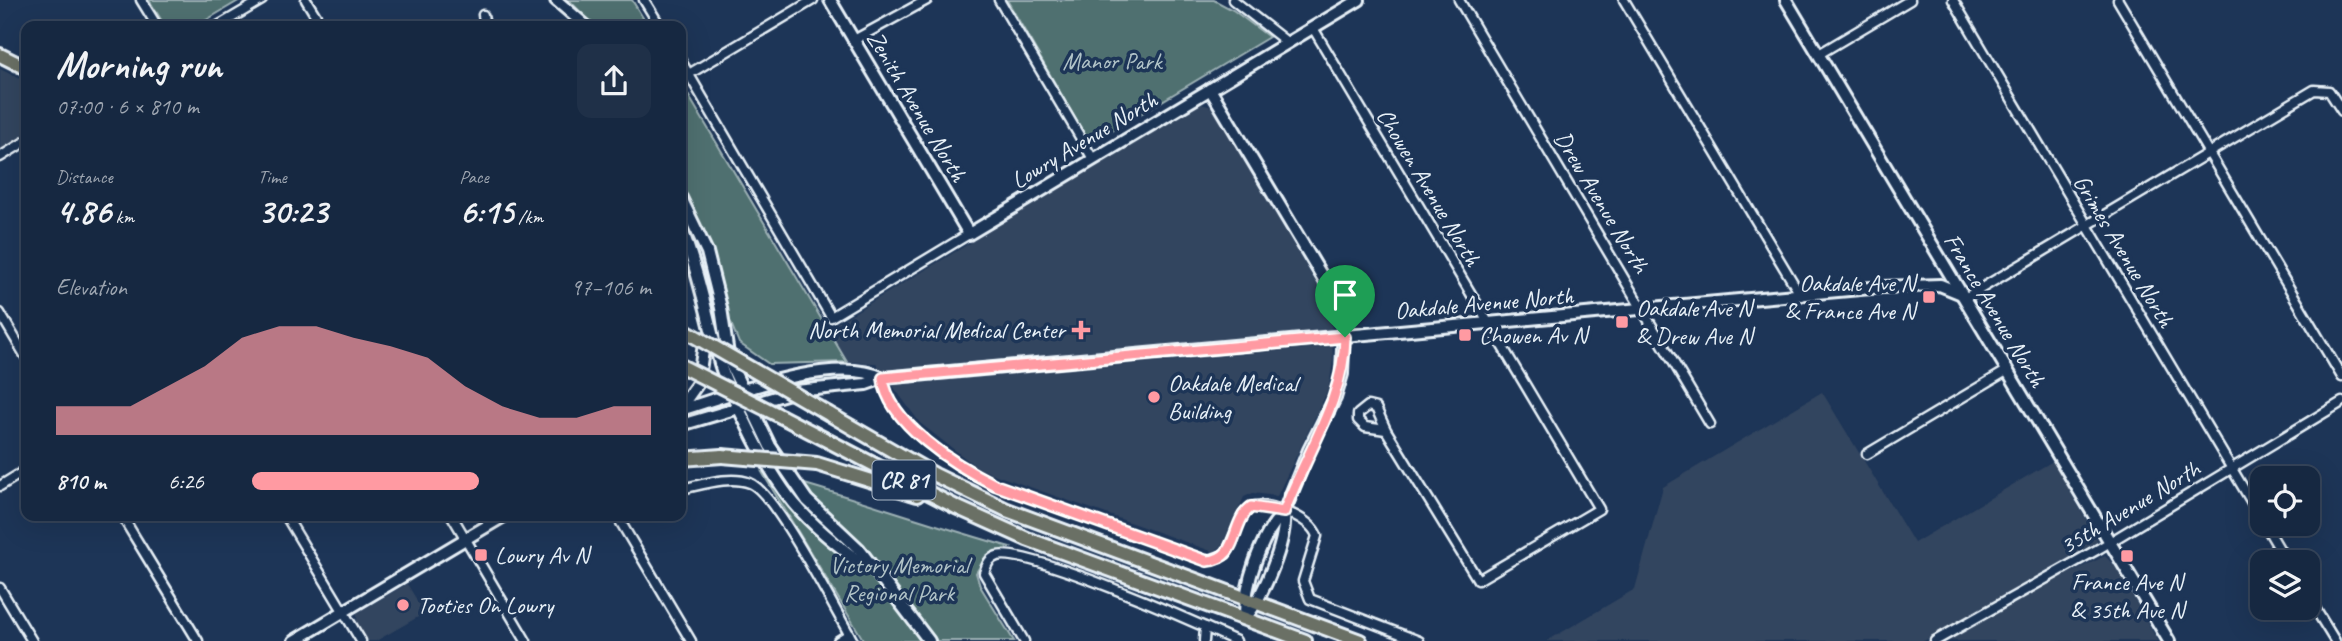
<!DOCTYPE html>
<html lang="en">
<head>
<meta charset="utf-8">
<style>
	:root { --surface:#162841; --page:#1f3048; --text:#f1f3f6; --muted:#9ea6b1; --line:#35445a; --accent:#ff9aa2 }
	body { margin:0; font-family:Caveat,sans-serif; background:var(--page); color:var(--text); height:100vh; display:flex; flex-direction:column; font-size:26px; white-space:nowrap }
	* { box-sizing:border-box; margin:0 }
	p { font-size:23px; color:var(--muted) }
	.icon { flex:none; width:38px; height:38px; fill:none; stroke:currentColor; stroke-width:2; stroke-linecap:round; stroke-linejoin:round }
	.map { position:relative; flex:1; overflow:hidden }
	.drawer { position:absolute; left:21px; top:21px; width:665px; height:500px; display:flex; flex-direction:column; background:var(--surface); border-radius:14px; box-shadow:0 7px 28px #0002,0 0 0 2px var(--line) }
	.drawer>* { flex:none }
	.tools { position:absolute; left:2250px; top:466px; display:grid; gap:14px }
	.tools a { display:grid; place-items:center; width:70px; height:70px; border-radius:14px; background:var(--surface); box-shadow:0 7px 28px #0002,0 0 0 2px var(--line); font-size:35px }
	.pin { position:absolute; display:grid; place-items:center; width:60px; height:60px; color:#fff; margin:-72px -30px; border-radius:50% 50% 50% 0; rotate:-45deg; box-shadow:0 0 7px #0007 }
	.pin .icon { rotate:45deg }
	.round { display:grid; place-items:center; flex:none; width:74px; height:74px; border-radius:14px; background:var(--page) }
	.headline { display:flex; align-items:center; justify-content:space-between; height:119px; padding:0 35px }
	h1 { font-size:38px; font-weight:700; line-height:52px }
	.metrics { display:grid; grid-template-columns:repeat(3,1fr); gap:10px; height:119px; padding:7px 35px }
	.metrics div { display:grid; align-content:center }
	.metrics b { font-size:35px; font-weight:700 }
	.metrics small { font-size:19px; font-weight:400 }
	.metrics p { font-size:19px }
	.chart { height:196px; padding:14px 35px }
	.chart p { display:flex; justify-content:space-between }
	.chart svg { width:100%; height:126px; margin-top:7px; fill:var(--accent); opacity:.7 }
	ul { padding:0 35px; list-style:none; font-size:23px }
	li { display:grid; grid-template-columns:112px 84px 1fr; align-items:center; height:52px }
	li i { height:18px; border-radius:9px; background:var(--accent) }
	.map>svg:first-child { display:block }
</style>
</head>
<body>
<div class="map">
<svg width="2342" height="641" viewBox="0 0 2342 641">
	<rect width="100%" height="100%" fill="#1d3557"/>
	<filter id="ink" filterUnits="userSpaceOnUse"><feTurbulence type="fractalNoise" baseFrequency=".0143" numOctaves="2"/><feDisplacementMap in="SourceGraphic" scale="14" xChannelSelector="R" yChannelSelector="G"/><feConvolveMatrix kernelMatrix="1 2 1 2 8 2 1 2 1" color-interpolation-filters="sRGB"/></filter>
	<g filter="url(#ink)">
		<g fill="#33455f">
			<polygon points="0,69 26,82 26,134 0,150"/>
			<polygon points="1201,104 1212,107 1322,293 1331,315 1333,359 1329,388 1277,496 1253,493 1244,497 1222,546 1214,552 979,469 920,423 876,363 847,362 834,350 829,333 832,326"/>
			<polygon points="1822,392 1914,543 2053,461 2098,541 1924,641 1547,641 1635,589 1663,487"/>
			<polygon points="2105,556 2115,566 2158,641 1949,641 2032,591"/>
			<polygon points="407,584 425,613 376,641 368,641 357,623 357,613"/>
		</g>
		<g fill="#4f7070" stroke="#9cb0b4" stroke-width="2">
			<polygon points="149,0 240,0 196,26 165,26"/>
			<polygon points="569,0 632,0 648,26 594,26"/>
			<polygon points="1007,0 1214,0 1233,10 1269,37 1090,144"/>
			<polygon points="681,83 847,362 769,364 739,343 681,199"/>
			<path d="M762 472C846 494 927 524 1010 547L986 556 976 573 980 586 1014 641H864Z"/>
		</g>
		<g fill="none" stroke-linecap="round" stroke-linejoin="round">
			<defs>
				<g id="street">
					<polyline points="141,0 157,26"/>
					<polyline points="306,0 322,26"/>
					<polyline points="644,0 660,26"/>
					<polyline points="999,0 1093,159"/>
					<polyline points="1233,0 1288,43"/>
					<polyline points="1459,0 1710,424"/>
					<polyline points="1624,0 1801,296"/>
					<polyline points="1953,0 2263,521"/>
					<polyline points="2118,0 2342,377"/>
					<polyline points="483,15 485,26"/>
					<polyline points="218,26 262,0"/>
					<polyline points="1313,28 1599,509 1478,580 1386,430 1376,408 1368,406 1358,414 1358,420 1365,427 1386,430"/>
					<polyline points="854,40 927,0"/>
					<polyline points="1819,54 1910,0"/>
					<polyline points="681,61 831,317 969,234"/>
					<polyline points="689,74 813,0"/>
					<polyline points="0,157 26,141"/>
					<polyline points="1965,298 2314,90 2329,91 2342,111"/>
					<polyline points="0,313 26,357"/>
					<path d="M883 378C888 424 957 466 995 485L1207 561 1226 554 1243 515 1251 507C1270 502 1310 517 1317 536L1303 581 1310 599 1419 641"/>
					<polyline points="1867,454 2008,370"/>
					<polyline points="0,486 26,470"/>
					<path d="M681 489C701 485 730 475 750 483 775 492 836 612 853 641"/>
					<polyline points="122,516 198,641"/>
					<polyline points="286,516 361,641"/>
					<polyline points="452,516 526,641"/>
					<polyline points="617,516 691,641"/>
					<polyline points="2264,523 2287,562"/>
					<polyline points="0,588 32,641"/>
					<polyline points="2308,597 2335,641"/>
					<polyline points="838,641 849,634"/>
					<path d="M1024 641 984 573C987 565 988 559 997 556 1027 547 1199 624 1236 641"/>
					<polyline points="1204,641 1205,627"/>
					<polyline points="1935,641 2100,548 2342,402"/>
				</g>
				<g id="secondary">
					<polyline points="556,0 586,26"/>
					<polyline points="830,0 969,234 1359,0"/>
					<polyline points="1786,0 2169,641"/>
					<path d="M1210 89 1329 288 1344 322 1342 374 1335 398 1309 450 1284 512C1260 536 1244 585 1245 619"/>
					<polyline points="681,198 707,252 721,308 729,361 770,446 807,500 859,549 929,641"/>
					<path d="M681 227C698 270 707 316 719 360 724 380 735 401 744 419 779 493 801 520 868 568"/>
					<polyline points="681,407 698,383 705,338"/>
					<path d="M681 410C733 394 832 354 883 378"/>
					<polyline points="681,425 796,391 866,384 883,378 1882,287 1940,285 1962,294"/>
					<path d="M1245 619C1264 594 1287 542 1284 512"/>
					<polyline points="294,641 504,516"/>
				</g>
				<g id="primary">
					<polyline points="0,55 26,68"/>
					<polyline points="829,414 935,475 1007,510 1360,641"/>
					<polyline points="782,417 956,507 1027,539 1305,641"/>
					<polyline points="681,459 722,456"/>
					<polyline points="817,464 917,495"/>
				</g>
			</defs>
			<use href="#street" stroke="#e8f1f8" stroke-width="13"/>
			<use href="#secondary" stroke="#e8f1f8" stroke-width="16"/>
			<use href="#primary" stroke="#e8f1f8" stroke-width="18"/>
			<use href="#street" stroke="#1d3557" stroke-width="8"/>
			<use href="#secondary" stroke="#1d3557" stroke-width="10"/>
			<use href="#primary" stroke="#6b7065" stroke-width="12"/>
			<defs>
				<g id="primary-bridge">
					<polyline points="684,330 829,414"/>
					<polyline points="681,366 782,417"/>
					<polyline points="722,456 817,464"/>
				</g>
			</defs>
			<use href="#primary-bridge" stroke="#e8f1f8" stroke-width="18" stroke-linecap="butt"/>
			<use href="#primary-bridge" stroke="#6b7065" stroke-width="12"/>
		</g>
	</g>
	<g fill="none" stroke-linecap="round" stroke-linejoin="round" filter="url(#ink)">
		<defs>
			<path id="route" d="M1345 337C1344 400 1306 453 1284 512L1251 507C1230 523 1240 559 1207 561L995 485C957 466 888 424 883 378Z"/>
		</defs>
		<use href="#route" stroke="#fff" stroke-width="14"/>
		<use href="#route" stroke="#ff9aa2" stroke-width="9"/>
	</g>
	<g fill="#ff9aa2" stroke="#1d3557" stroke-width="2.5">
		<rect x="1922" y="290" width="14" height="14" rx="3.5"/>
		<rect x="1615" y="315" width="14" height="14" rx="3.5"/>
		<path d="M1077.5 319.5h7v7h7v7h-7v7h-7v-7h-7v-7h7z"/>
		<rect x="1458" y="328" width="14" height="14" rx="3.5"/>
		<circle cx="1154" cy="397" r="7"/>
		<rect x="474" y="548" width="14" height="14" rx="3.5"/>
		<rect x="2120" y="549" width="14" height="14" rx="3.5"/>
		<circle cx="403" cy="605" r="7"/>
	</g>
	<g text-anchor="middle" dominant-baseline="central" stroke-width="7" stroke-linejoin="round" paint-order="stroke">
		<rect fill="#1d3557" stroke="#abb9c8" stroke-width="2" x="872.5" y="460.5" width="63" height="39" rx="5"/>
		<g font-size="23" font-weight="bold" fill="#e8f1f8">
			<text x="904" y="480">CR 81</text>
		</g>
		<g font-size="24" fill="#b2c4c8" stroke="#1d3557">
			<text x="1112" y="61">Manor Park</text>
			<text x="899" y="565">Victory Memorial<tspan x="899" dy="28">Regional Park</tspan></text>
		</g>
		<g font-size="24" fill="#e8f1f8" stroke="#1d3557">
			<text transform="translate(917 106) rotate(59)">Zenith Avenue North</text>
			<text transform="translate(1084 140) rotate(-31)">Lowry Avenue North</text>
			<text transform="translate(1429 187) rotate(59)">Chowen Avenue North</text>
			<text transform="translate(1602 202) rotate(59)">Drew Avenue North</text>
			<text transform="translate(2124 251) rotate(59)">Grimes Avenue North</text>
			<text transform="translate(1484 303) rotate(-5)">Oakdale Avenue North</text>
			<text transform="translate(1995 310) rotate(59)">France Avenue North</text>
			<text transform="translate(2130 507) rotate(-31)">35th Avenue North</text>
		</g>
		<g font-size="24" fill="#e8f1f8" stroke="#1d3557" text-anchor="start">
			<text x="1915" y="283" text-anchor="end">Oakdale Ave N<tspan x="1915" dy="28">&amp; France Ave N</tspan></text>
			<text x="1636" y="308">Oakdale Ave N<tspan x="1636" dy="28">&amp; Drew Ave N</tspan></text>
			<text x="1065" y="330" text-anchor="end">North Memorial Medical Center</text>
			<text x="1479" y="335">Chowen Av N</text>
			<text x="1168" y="383">Oakdale Medical<tspan x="1168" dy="28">Building</tspan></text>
			<text x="495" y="555">Lowry Av N</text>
			<text x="2127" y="582" text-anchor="middle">France Ave N<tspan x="2127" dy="28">&amp; 35th Ave N</tspan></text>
			<text x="417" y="605">Tooties On Lowry</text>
		</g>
	</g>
</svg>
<div class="tools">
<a><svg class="icon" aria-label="locate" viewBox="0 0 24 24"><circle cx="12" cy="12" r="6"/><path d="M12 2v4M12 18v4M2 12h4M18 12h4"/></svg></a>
<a><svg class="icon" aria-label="layers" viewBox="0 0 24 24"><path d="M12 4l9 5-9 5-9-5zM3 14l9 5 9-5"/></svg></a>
</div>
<div class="pin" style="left:1345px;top:337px;background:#1e9e55"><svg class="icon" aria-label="arrive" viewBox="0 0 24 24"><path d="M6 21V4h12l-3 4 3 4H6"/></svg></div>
<section class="drawer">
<div class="headline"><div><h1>Morning run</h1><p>07:00 · 6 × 810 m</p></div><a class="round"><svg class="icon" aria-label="share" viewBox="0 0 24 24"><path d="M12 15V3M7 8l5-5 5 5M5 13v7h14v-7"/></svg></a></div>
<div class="metrics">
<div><p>Distance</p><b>4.86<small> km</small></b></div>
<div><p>Time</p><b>30:23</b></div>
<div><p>Pace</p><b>6:15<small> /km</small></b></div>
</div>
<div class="chart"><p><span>Elevation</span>97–106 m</p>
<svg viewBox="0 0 160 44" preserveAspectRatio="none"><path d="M0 44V34L10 34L20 34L30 27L40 20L50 10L60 6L70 6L80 10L90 13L100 17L110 27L120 34L130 38L140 38L150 34L160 34V44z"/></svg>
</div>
<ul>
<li><b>810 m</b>6:26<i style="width:57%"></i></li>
</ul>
</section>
</div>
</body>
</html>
